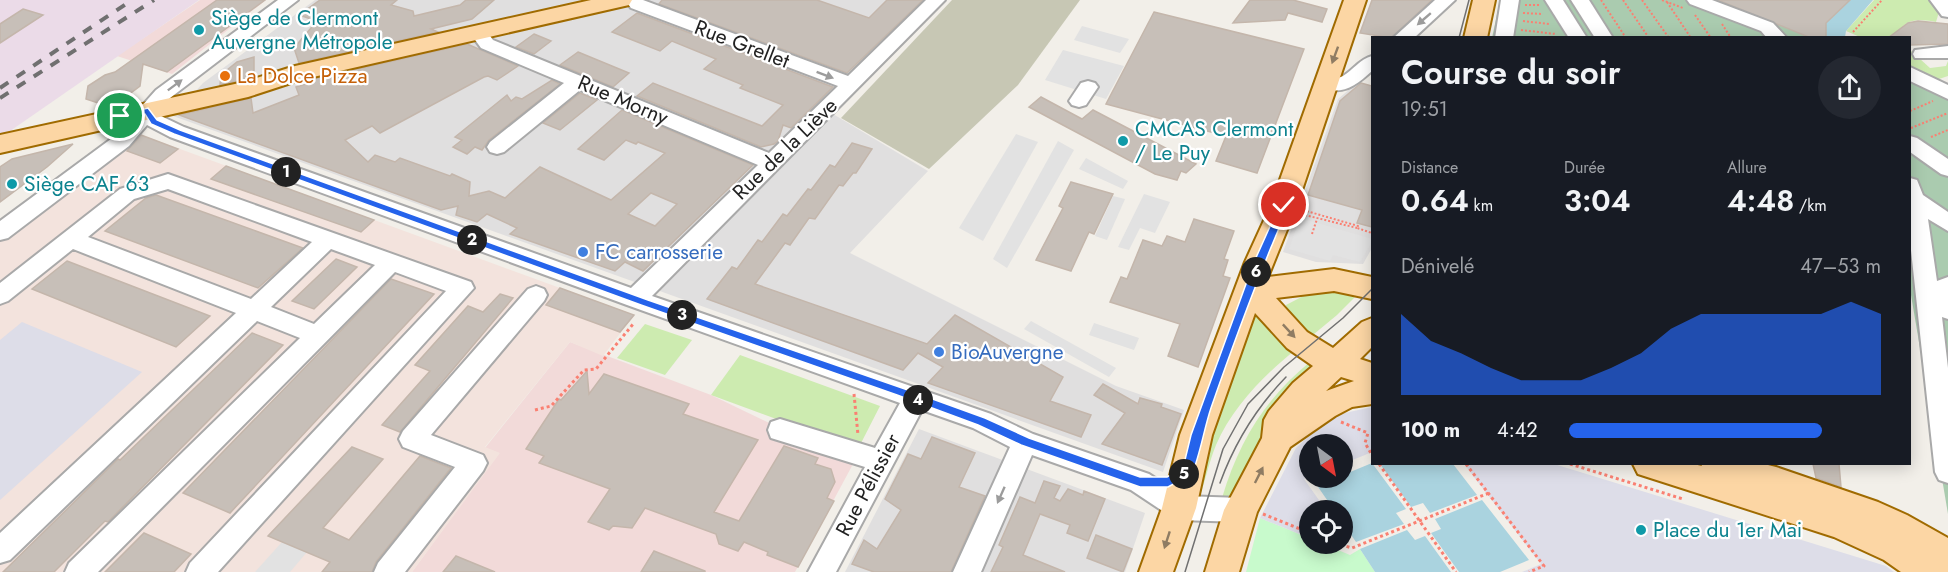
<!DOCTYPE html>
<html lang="fr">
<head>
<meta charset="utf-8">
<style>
	:root { --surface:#171b24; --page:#242831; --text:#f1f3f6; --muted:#9ea1a6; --accent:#2563eb }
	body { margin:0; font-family:Jost,sans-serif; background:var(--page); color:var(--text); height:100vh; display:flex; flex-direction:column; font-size:22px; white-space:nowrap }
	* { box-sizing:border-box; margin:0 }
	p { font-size:20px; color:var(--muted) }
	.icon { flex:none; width:33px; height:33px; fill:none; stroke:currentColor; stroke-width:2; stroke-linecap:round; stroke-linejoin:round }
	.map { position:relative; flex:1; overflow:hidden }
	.drawer { position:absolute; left:1371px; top:36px; width:540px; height:429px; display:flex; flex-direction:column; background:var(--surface); border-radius:0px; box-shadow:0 3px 15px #0003 }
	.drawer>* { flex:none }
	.needle { width:39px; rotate:148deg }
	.tools { position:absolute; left:1299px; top:434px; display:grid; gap:12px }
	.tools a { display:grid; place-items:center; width:54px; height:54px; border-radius:50%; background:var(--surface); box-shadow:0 3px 15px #0003; font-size:30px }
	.pin { position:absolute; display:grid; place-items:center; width:51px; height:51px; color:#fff; margin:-26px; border:3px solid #fff; border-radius:50%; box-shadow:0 2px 6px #0007 }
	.km { position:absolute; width:30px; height:30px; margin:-15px; border-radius:50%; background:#222; color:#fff; font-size:16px; line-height:30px; text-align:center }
	.round { display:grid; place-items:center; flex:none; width:63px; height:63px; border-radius:32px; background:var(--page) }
	.overview { display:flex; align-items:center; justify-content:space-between; height:102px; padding:0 30px }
	h1 { font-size:33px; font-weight:600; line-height:45px }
	.figures { display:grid; grid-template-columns:repeat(3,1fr); gap:9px; height:102px; padding:6px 30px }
	.figures div { display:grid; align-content:center }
	.figures b { font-size:30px; font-weight:600 }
	.figures small { font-size:16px; font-weight:400 }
	.figures p { font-size:16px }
	.chart { height:168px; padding:12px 30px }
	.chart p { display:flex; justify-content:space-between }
	.chart svg { width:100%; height:108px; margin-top:6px; fill:var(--accent); opacity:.7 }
	ul { padding:0 30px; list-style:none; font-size:20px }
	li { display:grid; grid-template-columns:96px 72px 1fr; align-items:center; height:45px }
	li i { height:15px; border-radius:8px; background:var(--accent) }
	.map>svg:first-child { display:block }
</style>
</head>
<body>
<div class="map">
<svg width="1948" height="572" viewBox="0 0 1948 572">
	<rect width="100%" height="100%" fill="#f2efe9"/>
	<g fill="#e0dfdf">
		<polygon points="315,0 928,0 823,108 928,171 850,253 1116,386 1184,410 1163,472 173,116 203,83"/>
		<polygon points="1358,82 1372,86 1372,248 1363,264 1316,262 1283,252 1338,99"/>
		<polygon points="919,429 1145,513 1125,572 845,572"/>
	</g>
	<g fill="#f2dad9">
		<polygon points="200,0 266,0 172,74 117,56"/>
		<polygon points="570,342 711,395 788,432 784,439 853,464 795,572 412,572 499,453 485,448"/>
	</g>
	<polygon fill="#ebdbe8" points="0,0 199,0 0,138"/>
	<polygon fill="#f3e3dd" points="139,134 634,315 603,356 570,342 485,447 500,453 412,572 0,572 0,239"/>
	<polygon fill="#c7c7b4" points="952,0 1080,0 1018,85 929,169 841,118"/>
	<g fill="#cdebb0">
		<path d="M1874 0H1932L1939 12 1936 22C1926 20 1908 18 1902 28 1900 31 1899 35 1897 37H1860L1846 31Z"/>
		<polygon points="1910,50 1930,68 1946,66 1948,61 1948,76 1936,80 1910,67"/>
		<polygon points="1334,288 1359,293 1337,315 1308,339 1288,316 1286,305 1315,290"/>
		<path d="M1263 316 1294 351C1263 376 1232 408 1216 445 1209 462 1205 482 1199 499H1190L1255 317Z"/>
		<polygon points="645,324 692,340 665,375 617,358"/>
		<polygon points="740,355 880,406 858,449 711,395"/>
		<path d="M1311 361 1325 368 1232 496 1222 498C1239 441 1265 399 1311 361Z"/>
	</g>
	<g fill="#aacbaf">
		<polygon points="1500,0 1712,0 1811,37 1492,38"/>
		<polygon points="1910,67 1948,85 1948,514 1910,289"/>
	</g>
	<polygon fill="#c8facc" points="1260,518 1309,538 1310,543 1321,543 1350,555 1360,549 1375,572 1246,572"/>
	<g fill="#e2e2e2">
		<polygon points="1082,26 1129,39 1120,53 1074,40"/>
		<polygon points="1063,50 1124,66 1106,99 1045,80"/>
		<polygon points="1016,134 1038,142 983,241 959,228"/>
		<polygon points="1058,141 1074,150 1007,268 993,259"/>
		<polygon points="1086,158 1128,181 1123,189 1079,169"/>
		<polygon points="1144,194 1170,202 1155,233 1140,228 1129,250 1118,247"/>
		<polygon points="1113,196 1125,199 1107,240 1095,236"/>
		<polygon points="1300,218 1372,239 1372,242 1360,262 1333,255 1330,261 1289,249"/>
		<polygon points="1031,321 1116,368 1109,377 1024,329"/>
		<polygon points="1094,323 1139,338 1134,350 1089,335"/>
		<polygon points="282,542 307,552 290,572 255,572"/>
	</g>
	<g fill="#dddde8">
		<polygon points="22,322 142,372 0,500 0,340"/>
		<polygon points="1372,407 1372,452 1343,464 1342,444 1310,444 1309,477 1304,479 1326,510 1310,510 1309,538 1260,518 1296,448 1331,416"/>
		<polygon points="1464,464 1554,464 1886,566 1894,572 1522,572 1541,564"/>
	</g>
	<g fill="#aad3df">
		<polygon points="1850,0 1873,0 1846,31 1845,37 1826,38 1826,23"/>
		<polygon points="1372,463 1406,509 1396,513 1404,524 1356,542 1343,523 1342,510 1334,510 1316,484 1342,477 1343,475"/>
		<polygon points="1380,464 1453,464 1477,495 1430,513 1423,503 1411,507"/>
		<polygon points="1482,500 1529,560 1500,572 1459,572 1431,533 1441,529 1435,519"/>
		<polygon points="1407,530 1415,540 1425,536 1451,572 1375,572 1360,549"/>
	</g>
	<g fill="#c7bfb8" stroke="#c4b6ab" stroke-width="1.5" fill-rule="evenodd">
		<polygon points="217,0 265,0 167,72 143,64 140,86 124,98 101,104 86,99 88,86 105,75 115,72"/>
		<polygon points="320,0 397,0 391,5 413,11 414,16 460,5 466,0 494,0 472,19 431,29 438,32 299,63 294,48 317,21 299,15"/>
		<polygon points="662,0 817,0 869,18 887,0 923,0 847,73 659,4"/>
		<polygon points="1250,0 1293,0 1327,9 1322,22 1288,13 1285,20 1233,23"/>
		<polygon points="1372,0 1432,0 1391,38 1360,33"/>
		<polygon points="1718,0 1850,0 1826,23 1826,38 1811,38"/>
		<polygon points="23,9 43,15 0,43 0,24"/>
		<polygon points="1154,12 1304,49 1257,173 1216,161 1226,136 1106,104"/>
		<polygon points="637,13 833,87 791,128 783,125 778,141 774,144 761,147 637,96 653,83 762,126 783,105 740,88 743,85 704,69 716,59 672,41 660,51 612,32"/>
		<polygon points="1918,21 1948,24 1948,44 1910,45 1910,38 1888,38 1908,23"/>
		<polygon points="534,34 551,41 534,54 516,47"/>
		<path d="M467 44 518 66 497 80 488 76 484 77 380 133 372 126 345 140 368 162 375 155 395 162 400 158 450 176 452 174 470 182 469 196 489 191 505 198 540 167 611 200 665 153 638 142 636 144 626 140 604 160 578 149 622 110 753 165 643 271 625 262 615 271 510 234 517 228 487 214 477 222 456 215 458 206 441 210 179 115 251 98 253 113 299 95 296 87 306 84 305 81ZM651 193 677 204 655 226 628 214Z"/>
		<polygon points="578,52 629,73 613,87 560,65"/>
		<polygon points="254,57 254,75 243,80 220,85 221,75 237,62"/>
		<polygon points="552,80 560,84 489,140 482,150 475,147 467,154 453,147 462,140 455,137 507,95 511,101 516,97 522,99"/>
		<polygon points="1361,83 1372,86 1372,227 1357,223 1362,210 1308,195 1340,101"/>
		<polygon points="580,93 597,100 560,130 543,123"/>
		<polygon points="1041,97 1082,119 1093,110 1196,164 1186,173 1181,171 1177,180 1155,174 1029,107"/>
		<polygon points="141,135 178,149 160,163 127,151"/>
		<polygon points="852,143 872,149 856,173 853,173 843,186 839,185 815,219 809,218 790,245 785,243 755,284 927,344 955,315 1063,377 1050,401 1091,415 1081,437 928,383 943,367 918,353 903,370 707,299 732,267 737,269 758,240 762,242 783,214 787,216 808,189 811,190 830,165 835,167"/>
		<polygon points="73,144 47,167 0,202 0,167 12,159"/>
		<polygon points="226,166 256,177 374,220 361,232 211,179"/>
		<polygon points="1071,182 1113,194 1094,234 1089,232 1071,271 1036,260 1063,208 1059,206"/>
		<polygon points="156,195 303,248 258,288 105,231 146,198"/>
		<polygon points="1194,219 1234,231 1224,259 1228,260 1223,276 1230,278 1198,367 1168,356 1180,324 1110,302 1121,277 1127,279 1143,240 1162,246 1167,236 1185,242"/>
		<polygon points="336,259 357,267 314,309 292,301"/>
		<polygon points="67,261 210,316 176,347 32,289"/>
		<polygon points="391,279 434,294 230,513 183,493"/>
		<polygon points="560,288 634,315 620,332 546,305"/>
		<polygon points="500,294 513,298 400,432 382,425 430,371 415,365 468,306 483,312"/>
		<polygon points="252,333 283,345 108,522 105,521 54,572 3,572 118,459 120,460"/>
		<polygon points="587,371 589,394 604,374 689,404 683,414 758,440 714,512 739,521 784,446 818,458 815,464 831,469 835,482 827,498 834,501 798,567 767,555 768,552 744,542 738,551 719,544 716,534 645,508 632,528 613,526 609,530 588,522 610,489 539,463 544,456 526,449 559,399 561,400"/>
		<polygon points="1103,384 1138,404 1140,398 1162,404 1161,407 1181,414 1162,465 1102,444 1125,413 1094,395"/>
		<polygon points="932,437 975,453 959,487 985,496 951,572 874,572 852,564 864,540 877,549 901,510 885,499 908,454 921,459"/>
		<polygon points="352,447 383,459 323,528 349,540 420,456 451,468 376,562 372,572 322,572 330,562 268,536"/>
		<polygon points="1813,464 1839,464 1841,487 1816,478"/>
		<polygon points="1044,481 1060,486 1054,498 1060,501 1068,489 1083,495 1084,491 1105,499 1088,541 1067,533 1070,525 1040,514 1023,555 1065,572 991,572 1003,547 999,545 1020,497 1035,503"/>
		<polygon points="144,533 191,554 174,572 105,572"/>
		<polygon points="1096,535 1132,549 1123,572 1087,558"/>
		<polygon points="654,551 705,571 705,572 641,572"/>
		<polygon points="456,556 495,572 443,572"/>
	</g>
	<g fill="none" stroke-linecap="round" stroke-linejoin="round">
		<defs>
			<g id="minor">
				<polygon points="278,0 298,0 170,98 158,112 161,116 184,127 631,288 758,165 580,90 504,152 497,154 490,152 487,147 490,142 564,83 481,48 470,33 473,29 485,29 493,40 769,153 838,86 631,8 625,0 643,0 848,76 926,0 945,0 652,296 991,414 1033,434 1149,474 1183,496 1241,498 1250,502 1254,510 1250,518 1241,522 1179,520 1170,516 1131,490 1032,455 981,572 953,572 1010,447 973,428 922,410 836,572 808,572 865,467 771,438 768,430 771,422 780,419 875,448 900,403 627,305 170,137 147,125 129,146 8,238 0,240 0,221 115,136 156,90"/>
				<polygon points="1435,0 1455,0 1414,38 1393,38"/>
				<polygon points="1501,0 1519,0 1513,38 1495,38"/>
				<polygon points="1545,0 1563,0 1587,38 1569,38"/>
				<polygon points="1571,0 1589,0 1613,38 1595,38"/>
				<polygon points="1687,0 1712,0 1773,23 1787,38 1767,38 1761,31 1690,4"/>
				<polygon points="1930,0 1948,0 1948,17 1942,16"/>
				<polygon points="1948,46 1948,58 1915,58 1913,54 1915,50"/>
				<path d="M1372 56V71C1354 87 1344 95 1318 88L1316 84 1318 80C1326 78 1336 80 1343 76 1353 70 1360 59 1372 56Z"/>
				<polygon points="1910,67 1948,85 1948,99 1910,81"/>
				<polygon points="1088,81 1095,83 1098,87 1086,105 1079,107 1072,105 1069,101 1081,83"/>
				<polygon points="1910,136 1917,138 1948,159 1948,176 1941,174 1910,152"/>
				<path d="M168 174 471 282 474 288 218 572H186L190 563 446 291 395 272 98 572H65L69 563 300 338 257 321 10 560 0 563V533L236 313 73 249 8 301 0 304V283L120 189ZM168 189 312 242 251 299 88 237 134 199ZM331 249 375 265 314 324 271 307Z"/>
				<polygon points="1910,178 1917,180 1923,195 1948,212 1948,231 1928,219 1937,281 1948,277 1948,319 1942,317 1948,368 1948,483 1939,480 1935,472 1910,241"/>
				<polygon points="536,286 544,289 547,295 544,301 431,435 483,455 487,463 483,471 405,572 374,572 378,563 455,467 403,447 399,439 403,431 528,289"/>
			</g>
			<g id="major">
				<polygon points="591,0 632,0 629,5 300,80 248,97 0,153 0,135 244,82 295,66"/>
				<path d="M1344 0H1366L1297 205 1268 277 1334 269 1372 277V299L1334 291 1276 298 1307 332 1333 348 1362 322 1372 318V347L1360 359 1372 363V404L1352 407 1335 416 1290 447 1257 512 1239 572H1205L1224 510 1262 438 1264 420 1269 411 1293 383 1313 366 1287 348 1255 313 1212 435 1196 508 1173 572H1139L1162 508 1180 435 1245 262 1271 205ZM1341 377 1354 381 1326 391Z"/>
				<polygon points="1473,0 1495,0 1487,38 1464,38"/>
				<polygon points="1633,464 1693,464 1702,466 1701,464 1764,464 1776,467 1878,502 1907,515 1948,538 1948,572 1901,572 1884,560 1834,537 1638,474"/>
			</g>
		</defs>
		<use href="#minor" stroke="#a9a9a9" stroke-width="4"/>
		<use href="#major" stroke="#a06b00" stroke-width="4"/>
		<g stroke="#fa8072" stroke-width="2" stroke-dasharray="2 2" stroke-linecap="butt">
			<polyline points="1601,0 1626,38"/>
			<polyline points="1623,0 1649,38"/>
			<polyline points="1642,0 1669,38"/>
			<polyline points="1662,0 1683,8"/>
			<polyline points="1667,2 1691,38"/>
			<polyline points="1525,5 1540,5"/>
			<polyline points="1523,13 1543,14"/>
			<polyline points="1695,15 1711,38"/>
			<polyline points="1523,21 1549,24"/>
			<polyline points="1722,24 1731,38"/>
			<polyline points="1521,30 1556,34"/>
			<polyline points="1853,32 1882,0"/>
			<polyline points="1910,111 1933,101"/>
			<polyline points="1911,128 1948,113"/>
			<polyline points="1931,137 1948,130"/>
			<polyline points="1303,210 1358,226 1357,228 1372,233"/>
			<polyline points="1301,214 1357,228"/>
			<polyline points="1312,234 1317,219"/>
		</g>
		<g stroke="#fa8072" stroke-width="3" stroke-dasharray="3 3" stroke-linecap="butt">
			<polyline points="854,394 858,435"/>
			<polyline points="535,410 551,406 584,370 596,369 634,323"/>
			<polyline points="1341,422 1368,433 1365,443 1372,455"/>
			<polyline points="1379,464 1456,572"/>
			<polyline points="1466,464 1544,566 1529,572"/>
			<polyline points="1570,464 1683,499"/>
			<polyline points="1263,514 1310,533"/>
			<polyline points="1335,543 1352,548 1489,493"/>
		</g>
		<use href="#minor" fill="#fff" fill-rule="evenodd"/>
		<use href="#major" fill="#fcd6a4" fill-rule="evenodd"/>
		<g stroke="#707070" stroke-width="1.5">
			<polyline points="1459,38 1469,0"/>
			<path d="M1220 483C1235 442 1256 408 1286 377"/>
			<polyline points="1185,572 1223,449 1248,404 1284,367 1343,318 1372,289"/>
		</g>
		<g stroke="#707070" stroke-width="4" stroke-dasharray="10 10" stroke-linecap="butt">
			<polyline points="0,88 132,0"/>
			<polyline points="0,98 154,0"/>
		</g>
	</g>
	<defs><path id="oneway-solid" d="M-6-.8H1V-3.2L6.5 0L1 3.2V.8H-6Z" transform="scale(1.5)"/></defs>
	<g fill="#9c9c9c">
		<use href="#oneway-solid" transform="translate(1424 19) rotate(139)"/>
		<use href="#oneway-solid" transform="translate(825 75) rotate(21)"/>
		<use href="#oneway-solid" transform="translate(175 85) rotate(-37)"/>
		<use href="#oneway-solid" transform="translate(1001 495) rotate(114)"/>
	</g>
	<g fill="#8f7c63">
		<use href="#oneway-solid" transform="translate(1335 55) rotate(110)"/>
		<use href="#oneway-solid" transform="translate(1289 331) rotate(47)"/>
		<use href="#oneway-solid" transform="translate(1259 475) rotate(-63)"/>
		<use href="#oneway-solid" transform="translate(1167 540) rotate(108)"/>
	</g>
	<path fill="#2563eb" stroke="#fff" stroke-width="1.5" d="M148 108 157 120 180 130 648 300 905 389 985 418 1029 438 1140 477H1167L1183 468 1191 435 1207 391 1254 262 1281 202 1284 201 1289 205C1260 271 1235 339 1211 408 1204 429 1200 455 1192 474L1168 487H1140L1021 445 978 425 897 395 641 305 174 134 151 124 145 114 120 119 116 116Z"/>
	<g fill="#0f9aa8" stroke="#fff" stroke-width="2">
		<circle cx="199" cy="30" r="6"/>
		<circle cx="1123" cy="141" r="6"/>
		<circle cx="12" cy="184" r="6"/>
		<circle cx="1641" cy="530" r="6"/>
	</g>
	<circle fill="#e8710a" stroke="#fff" stroke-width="2" cx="225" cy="76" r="6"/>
	<g fill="#3f7fe0" stroke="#fff" stroke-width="2">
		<circle cx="583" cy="252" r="6"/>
		<circle cx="939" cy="352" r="6"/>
	</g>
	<g text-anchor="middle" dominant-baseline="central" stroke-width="4.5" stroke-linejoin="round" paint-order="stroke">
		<g font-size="21" fill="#0d838f" stroke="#fff" text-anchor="start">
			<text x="211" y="18">Siège de Clermont<tspan x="211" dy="24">Auvergne Métropole</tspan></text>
			<text x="1135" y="129">CMCAS Clermont<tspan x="1135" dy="24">/ Le Puy</tspan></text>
			<text x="24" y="184">Siège CAF 63</text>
			<text x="1653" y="530">Place du 1er Mai</text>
		</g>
		<g font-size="21" fill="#222" stroke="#fff">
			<text transform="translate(742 44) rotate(21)">Rue Grellet</text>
			<text transform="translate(623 100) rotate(23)">Rue Morny</text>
			<text transform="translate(785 149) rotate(-44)">Rue de la Liève</text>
			<text transform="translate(868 485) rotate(-62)">Rue Pélissier</text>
		</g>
		<g font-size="21" fill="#c56008" stroke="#fff" text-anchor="start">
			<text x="237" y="76">La Dolce Pizza</text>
		</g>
		<g font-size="21" fill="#366cbe" stroke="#fff" text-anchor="start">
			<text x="595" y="252">FC carrosserie</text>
			<text x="951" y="352">BioAuvergne</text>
		</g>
	</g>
</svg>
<div class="tools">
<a><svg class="needle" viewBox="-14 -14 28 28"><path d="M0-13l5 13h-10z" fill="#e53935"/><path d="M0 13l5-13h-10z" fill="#9ea1a6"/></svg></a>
<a><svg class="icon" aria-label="locate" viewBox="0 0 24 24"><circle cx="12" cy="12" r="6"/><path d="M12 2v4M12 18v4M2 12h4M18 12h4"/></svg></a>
</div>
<div class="pin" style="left:120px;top:116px;background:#1e9e55"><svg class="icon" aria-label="arrive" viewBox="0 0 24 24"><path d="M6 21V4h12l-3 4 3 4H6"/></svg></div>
<div class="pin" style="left:1284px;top:205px;background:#d93025"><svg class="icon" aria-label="check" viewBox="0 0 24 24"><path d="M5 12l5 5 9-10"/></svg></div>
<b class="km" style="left:286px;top:172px">1</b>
<b class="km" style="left:472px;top:240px">2</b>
<b class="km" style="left:682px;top:315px">3</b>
<b class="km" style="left:918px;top:400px">4</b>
<b class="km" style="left:1184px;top:474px">5</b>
<b class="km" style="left:1256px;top:272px">6</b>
<section class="drawer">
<div class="overview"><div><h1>Course du soir</h1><p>19:51</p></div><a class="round"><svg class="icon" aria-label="share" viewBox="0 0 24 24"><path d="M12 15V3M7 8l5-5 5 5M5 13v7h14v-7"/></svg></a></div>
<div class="figures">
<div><p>Distance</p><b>0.64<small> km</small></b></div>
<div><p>Durée</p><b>3:04</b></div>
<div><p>Allure</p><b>4:48<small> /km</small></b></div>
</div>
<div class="chart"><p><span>Dénivelé</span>47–53 m</p>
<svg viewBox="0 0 160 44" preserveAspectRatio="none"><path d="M0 44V11L10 22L20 27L30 33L40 38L50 38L60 38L70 33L80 27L90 17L100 11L110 11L120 11L130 11L140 11L150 6L160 11V44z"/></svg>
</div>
<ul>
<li><b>100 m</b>4:42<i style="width:81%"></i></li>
</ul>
</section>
</div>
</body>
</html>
